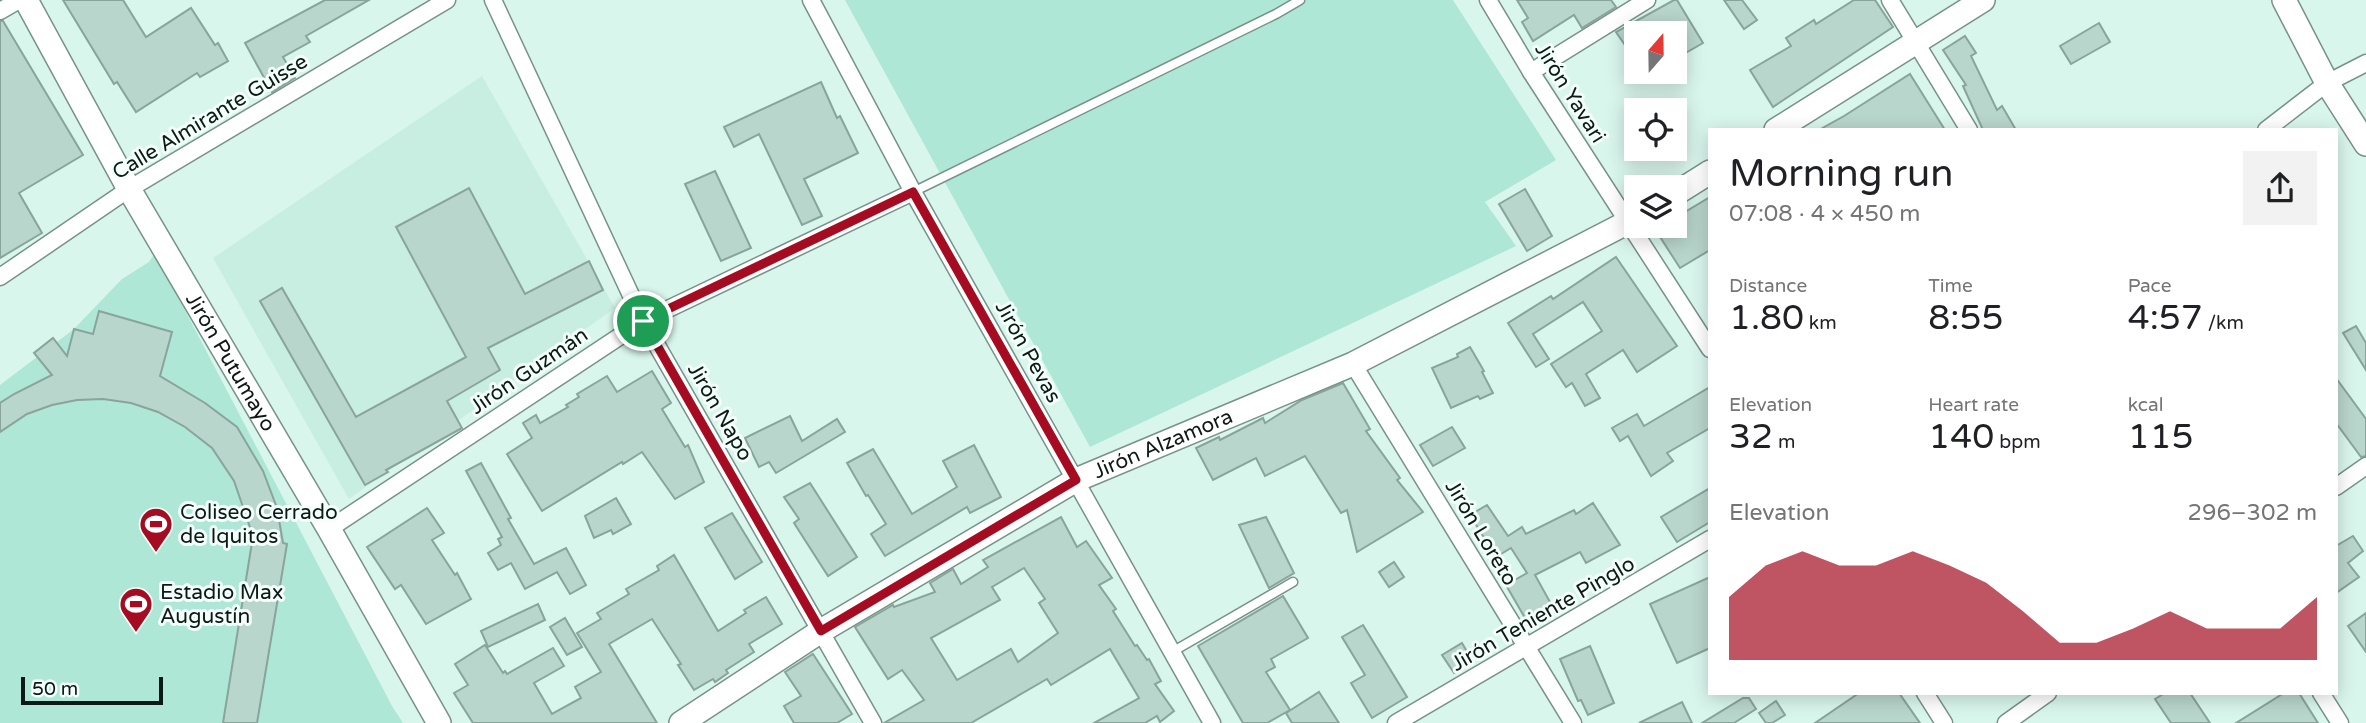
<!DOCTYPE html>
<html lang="en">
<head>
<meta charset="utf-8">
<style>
	:root { --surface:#fff; --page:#f2f2f2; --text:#202124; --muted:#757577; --accent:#a50c21 }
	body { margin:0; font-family:"Varela Round",sans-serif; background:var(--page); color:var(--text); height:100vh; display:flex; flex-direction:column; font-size:26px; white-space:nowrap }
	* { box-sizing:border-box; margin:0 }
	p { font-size:23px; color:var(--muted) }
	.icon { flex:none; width:38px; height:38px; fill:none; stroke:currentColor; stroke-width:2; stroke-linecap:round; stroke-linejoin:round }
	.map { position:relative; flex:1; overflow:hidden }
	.details { position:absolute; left:1708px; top:128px; width:630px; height:567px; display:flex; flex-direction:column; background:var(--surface); border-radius:0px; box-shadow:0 4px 18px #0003 }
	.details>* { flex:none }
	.needle { width:46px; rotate:20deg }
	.tools { position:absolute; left:1624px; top:21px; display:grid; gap:14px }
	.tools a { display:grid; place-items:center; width:63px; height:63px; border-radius:0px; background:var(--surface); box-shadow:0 4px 18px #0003; font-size:35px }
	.scale { position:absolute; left:21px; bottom:18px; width:142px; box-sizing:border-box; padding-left:7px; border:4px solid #0e1815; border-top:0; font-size:19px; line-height:24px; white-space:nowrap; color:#0e1815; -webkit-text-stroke:5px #f3fffb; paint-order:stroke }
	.pin { position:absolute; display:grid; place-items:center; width:60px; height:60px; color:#fff; margin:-30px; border:4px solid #fff; border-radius:50%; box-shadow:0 2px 7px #0007 }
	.round { display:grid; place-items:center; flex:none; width:74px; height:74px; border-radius:0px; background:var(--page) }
	.overview { display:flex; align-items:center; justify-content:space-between; height:119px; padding:0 21px }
	h1 { font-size:38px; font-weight:600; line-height:52px }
	.figures { display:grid; grid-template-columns:repeat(3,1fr); gap:10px; height:119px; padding:7px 21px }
	.figures div { display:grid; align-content:center }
	.figures b { font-size:35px; font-weight:600 }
	.figures small { font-size:19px; font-weight:400 }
	.figures p { font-size:19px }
	.chart { height:196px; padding:14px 21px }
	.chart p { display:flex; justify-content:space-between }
	.chart svg { width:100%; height:126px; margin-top:7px; fill:var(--accent); opacity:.7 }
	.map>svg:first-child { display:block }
</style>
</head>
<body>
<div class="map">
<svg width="2366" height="723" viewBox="0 0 2366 723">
	<rect width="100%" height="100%" fill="#d9f6ed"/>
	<polygon fill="#c7eee1" points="482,76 615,308 349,499 213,258"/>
	<g fill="#aee7d5">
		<polygon points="845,0 1453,0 1556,160 1485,202 1516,246 1090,447"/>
		<polygon points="155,253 392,706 403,723 0,723 0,385 74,329 122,279 149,262"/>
	</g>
	<g fill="#b9d6cc" stroke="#89a49b" stroke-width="2" fill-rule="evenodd">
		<polygon points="63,0 123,0 146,37 191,8 215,45 218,43 228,61 200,77 197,73 136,112 117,82 114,84"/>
		<polygon points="325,0 369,0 306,36 310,42 283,57 295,78 272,92 245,43"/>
		<polygon points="1517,0 1611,0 1616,7 1582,28 1574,15 1533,41 1522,22 1528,18"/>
		<polygon points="1674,0 1677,0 1703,43 1675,59 1675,33 1636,33 1636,61 1616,32"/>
		<polygon points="1724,0 1742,0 1757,20 1744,29"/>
		<polygon points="1854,0 1875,0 1893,27 1773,107 1750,70 1791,46 1786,38 1814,20 1816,24"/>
		<polygon points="0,21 3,21 83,155 19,193 42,233 0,258"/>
		<polygon points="2099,23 2110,42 2071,64 2060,46"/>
		<polygon points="1965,36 1976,53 1971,56 1997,110 2002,106 2016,130 1983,130 1963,86 1966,85 1943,50"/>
		<polygon points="1910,74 1945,130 1819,130 1844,116"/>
		<polygon points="821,82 837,118 840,116 858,153 804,179 822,216 802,225 759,134 734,147 724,127"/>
		<polygon points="715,171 751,248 721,261 685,184"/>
		<polygon points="469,188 525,294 589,261 603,290 488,348 500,370 447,401 462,428 386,470 388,472 365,485 260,301 282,288 356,417 466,357 396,227"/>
		<polygon points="1525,189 1552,236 1527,251 1499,204"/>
		<polygon points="1710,197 1710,250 1680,268 1653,226 1675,226 1675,218"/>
		<polygon points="1616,257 1677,346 1637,372 1623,350 1586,374 1600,398 1585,406 1572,383 1566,387 1551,364 1602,331 1583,302 1533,334 1549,359 1536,367 1508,323 1551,296 1553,299"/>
		<polygon points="99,311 172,332 160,376 205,403 237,427 263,471 277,508 283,543 287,544 257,723 223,723 253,536 234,481 212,448 185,427 158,412 131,403 103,399 77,400 52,405 27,414 0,432 0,403 14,394 52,375 34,353 53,338 67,356 74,329 93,334"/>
		<polygon points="2356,326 2366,343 2366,370 2343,333"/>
		<polygon points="1470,347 1484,371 1482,372 1493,393 1480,399 1478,396 1451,408 1432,368 1458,357 1457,354"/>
		<polygon points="652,371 671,403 662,409 685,447 688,445 704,482 675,499 642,452 623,464 622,462 542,511 507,454 532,438 523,423 536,415 540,423 568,407 566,405 579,397 577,394 607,376 617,392"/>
		<polygon points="2336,378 2366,419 2366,456 2361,457 2336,423"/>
		<polygon points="1343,383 1370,429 1366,431 1400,478 1397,480 1423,512 1357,552 1347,510 1341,513 1305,456 1265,476 1256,458 1213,480 1196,448 1219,437 1220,440 1263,418 1265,423 1302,400"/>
		<polygon points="1710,387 1710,428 1667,453 1673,461 1651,476 1628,436 1620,441 1612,428 1637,414 1644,426"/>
		<polygon points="790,416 802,441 837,419 845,432 776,473 769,462 759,467 745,438"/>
		<polygon points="1452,427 1465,448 1433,466 1420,445"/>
		<polygon points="974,445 1001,497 970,513 967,507 885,556 871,534 886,524 868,495 866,496 847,463 873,449 912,514 957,487 943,461"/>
		<polygon points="481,463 511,518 508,519 534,564 566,548 586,585 570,594 557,572 525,589 511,563 498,570 488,553 501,545 498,539 502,537 466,471"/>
		<polygon points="810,483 857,557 828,576 794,523 799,519 784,497"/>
		<polygon points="1710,488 1710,522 1677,542 1661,517"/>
		<polygon points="616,498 631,524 613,534 611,530 594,538 585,516"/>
		<polygon points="1593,503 1620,545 1586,563 1580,552 1535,575 1555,611 1529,625 1506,585 1527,573 1511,548 1496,557 1470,515 1487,505 1508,536 1522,527 1526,534 1574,510 1576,514"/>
		<polygon points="427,508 444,533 432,540 455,575 457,573 471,599 426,624 401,585 395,589 367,547"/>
		<polygon points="732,513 762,562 735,579 705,528"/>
		<path d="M1061 517 1077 547 1086 541 1112 578 1099 585 1116 609 1113 611 1135 646 1137 645 1147 660 1149 659 1161 681 1155 684 1174 711 1160 722 1157 716 1145 723H1094L1139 698 1110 649 1051 685 1047 679 971 723H884L924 700 902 670 888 679 855 627 893 605 894 607 935 592 930 583 953 569 961 584 988 567 983 560ZM1024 568 1045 599 1039 603 1058 633 1018 662 1011 649 957 680 931 638 1000 600 992 587Z"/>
		<polygon points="1266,517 1294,573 1269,588 1239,525"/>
		<polygon points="2353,536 2363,551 2348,563 2359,577 2336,593 2336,546"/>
		<polygon points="674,555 718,631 746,613 744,610 766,597 782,624 749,644 754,652 726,670 728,673 715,682 713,679 694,690 678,665 681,664 652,619 609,644 657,723 473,723 454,693 468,685 455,664 485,645 503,673 505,671 507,674 553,648 564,666 534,683 552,714 581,698 575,687 601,672 577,633 601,619 597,613 629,594 626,589 659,570 657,566"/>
		<polygon points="1394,562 1404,577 1389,587 1379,572"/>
		<polygon points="1710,577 1710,648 1677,663 1650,604"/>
		<polygon points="1283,596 1308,638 1271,659 1275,667 1266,672 1290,710 1267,723 1243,723 1198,646"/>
		<polygon points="538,604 545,620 488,647 481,631"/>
		<polygon points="2366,613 2366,652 2348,626"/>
		<polygon points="565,618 582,647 567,655 550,627"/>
		<polygon points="1363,625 1407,697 1372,718 1351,683 1365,675 1342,637"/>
		<polygon points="1462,643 1473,662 1454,673 1442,655"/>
		<polygon points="1590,646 1614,703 1588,715 1581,700 1578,701 1560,659"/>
		<polygon points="813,654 852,714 837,723 794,723 784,706 801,696 785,672"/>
		<polygon points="1319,692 1339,723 1292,723 1286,713"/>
		<polygon points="1859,693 1899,693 1920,723 1815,723"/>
		<polygon points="2165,693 2190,693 2210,723 2171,723 2155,699"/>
		<polygon points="2284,693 2299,693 2318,723 2236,723"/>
		<polygon points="1743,698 1749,698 1756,709 1734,723 1702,723"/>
		<polygon points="1776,701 1785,715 1772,723 1766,723 1759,713"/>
		<polygon points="1682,702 1692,723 1639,723"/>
	</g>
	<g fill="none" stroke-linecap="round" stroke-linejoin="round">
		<defs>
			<g id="lane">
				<polyline points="913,192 1276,14 1300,0"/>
				<polyline points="1172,652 1293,582"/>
			</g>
			<g id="street">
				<polyline points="493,0 643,321 873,723"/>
				<polyline points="811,0 913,192 1212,723"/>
				<polyline points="1488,0 1531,72 1710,349"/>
				<polyline points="1890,0 1969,130"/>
				<polyline points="0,11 19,0"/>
				<polyline points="1531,72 1647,0"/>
				<polyline points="2266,130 2327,83 2366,63"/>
				<polyline points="0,277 129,189 447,0"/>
				<polyline points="1353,364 1573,723"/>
				<polyline points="2336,487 2366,466"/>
				<polyline points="329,529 643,321 913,192"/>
				<polyline points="1925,693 1944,723"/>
				<polyline points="2321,693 2340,723"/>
				<polyline points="1396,723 1710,539"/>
				<polyline points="2006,723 2048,693"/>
			</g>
			<g id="secondary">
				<path id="s1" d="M26 0 129 189 329 529 439 723"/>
				<polyline points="2284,0 2327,83 2366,144"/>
				<polyline points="1776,130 1983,0"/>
				<polyline points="1675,194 1710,172"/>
				<path id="s2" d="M681 723 821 631 1076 480 1353 364 1636 218"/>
			</g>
		</defs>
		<use href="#lane" stroke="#779289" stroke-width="11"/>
		<use href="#street" stroke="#779289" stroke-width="19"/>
		<use href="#secondary" stroke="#779289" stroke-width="26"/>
		<use href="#lane" stroke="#fff" stroke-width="8"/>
		<use href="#street" stroke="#fff" stroke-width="16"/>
		<use href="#secondary" stroke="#fff" stroke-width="23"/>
	</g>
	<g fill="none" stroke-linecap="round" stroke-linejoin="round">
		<defs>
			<polygon id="route" points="913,192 1076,480 821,631 643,321"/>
		</defs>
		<use href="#route" stroke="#fff" stroke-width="14"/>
		<use href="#route" stroke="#a50c21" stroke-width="9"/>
	</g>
	<defs>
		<symbol id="stadium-pin" viewBox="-11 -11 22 30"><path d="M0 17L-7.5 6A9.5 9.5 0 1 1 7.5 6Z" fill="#a50c21" stroke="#f3fffb"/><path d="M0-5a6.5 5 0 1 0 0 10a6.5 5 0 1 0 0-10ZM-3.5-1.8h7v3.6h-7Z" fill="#fff"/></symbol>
	</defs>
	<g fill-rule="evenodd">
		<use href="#stadium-pin" x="137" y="505" width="38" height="52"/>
		<use href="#stadium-pin" x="117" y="585" width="38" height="52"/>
	</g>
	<g text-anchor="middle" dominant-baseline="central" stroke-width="6" stroke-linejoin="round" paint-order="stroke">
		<g font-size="21" fill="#0e1815" stroke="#f3fffb">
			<text transform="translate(1570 93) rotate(58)">Jirón Yavari</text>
			<text transform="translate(210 117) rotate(-31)">Calle Almirante Guisse</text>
			<text transform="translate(1028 352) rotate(61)">Jirón Pevas</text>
			<text stroke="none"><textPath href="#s1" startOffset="416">Jirón Putumayo</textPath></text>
			<text transform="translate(529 371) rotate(-34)">Jirón Guzmán</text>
			<text transform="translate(720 412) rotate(60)">Jirón Napo</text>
			<text stroke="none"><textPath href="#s2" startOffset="558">Jirón Alzamora</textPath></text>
			<text transform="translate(1481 533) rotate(59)">Jirón Loreto</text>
			<text transform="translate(1543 614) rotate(-30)">Jirón Teniente Pinglo</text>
		</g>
		<g font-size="21" fill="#0e1815" stroke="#f3fffb" text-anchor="start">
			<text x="180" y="512">Coliseo Cerrado<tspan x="180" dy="24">de Iquitos</tspan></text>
			<text x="160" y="592">Estadio Max<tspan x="160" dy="24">Augustín</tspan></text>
		</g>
	</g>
</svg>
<div class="tools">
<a><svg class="needle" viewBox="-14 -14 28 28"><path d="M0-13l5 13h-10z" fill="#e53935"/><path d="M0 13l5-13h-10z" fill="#757577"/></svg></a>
<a><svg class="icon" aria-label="locate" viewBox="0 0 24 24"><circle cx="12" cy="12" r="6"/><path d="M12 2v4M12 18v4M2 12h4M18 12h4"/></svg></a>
<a><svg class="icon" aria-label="layers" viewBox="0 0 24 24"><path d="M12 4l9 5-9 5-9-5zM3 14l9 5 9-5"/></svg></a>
</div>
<div class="scale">50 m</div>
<div class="pin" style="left:643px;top:321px;background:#1e9e55"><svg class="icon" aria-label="arrive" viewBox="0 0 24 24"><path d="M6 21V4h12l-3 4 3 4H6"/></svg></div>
<section class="details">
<div class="overview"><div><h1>Morning run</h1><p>07:08 · 4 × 450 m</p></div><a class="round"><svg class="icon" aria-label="share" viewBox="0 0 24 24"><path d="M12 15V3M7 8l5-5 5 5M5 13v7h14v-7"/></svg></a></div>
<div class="figures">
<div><p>Distance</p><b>1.80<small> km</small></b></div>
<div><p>Time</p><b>8:55</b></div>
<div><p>Pace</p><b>4:57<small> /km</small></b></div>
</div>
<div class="figures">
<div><p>Elevation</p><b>32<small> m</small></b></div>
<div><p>Heart rate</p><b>140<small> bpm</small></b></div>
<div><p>kcal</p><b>115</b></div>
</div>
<div class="chart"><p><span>Elevation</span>296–302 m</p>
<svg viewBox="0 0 160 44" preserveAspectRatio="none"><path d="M0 44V22L10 11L20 6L30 11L40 11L50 6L60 11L70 17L80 27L90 38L100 38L110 33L120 27L130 33L140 33L150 33L160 22V44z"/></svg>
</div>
</section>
</div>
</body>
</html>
